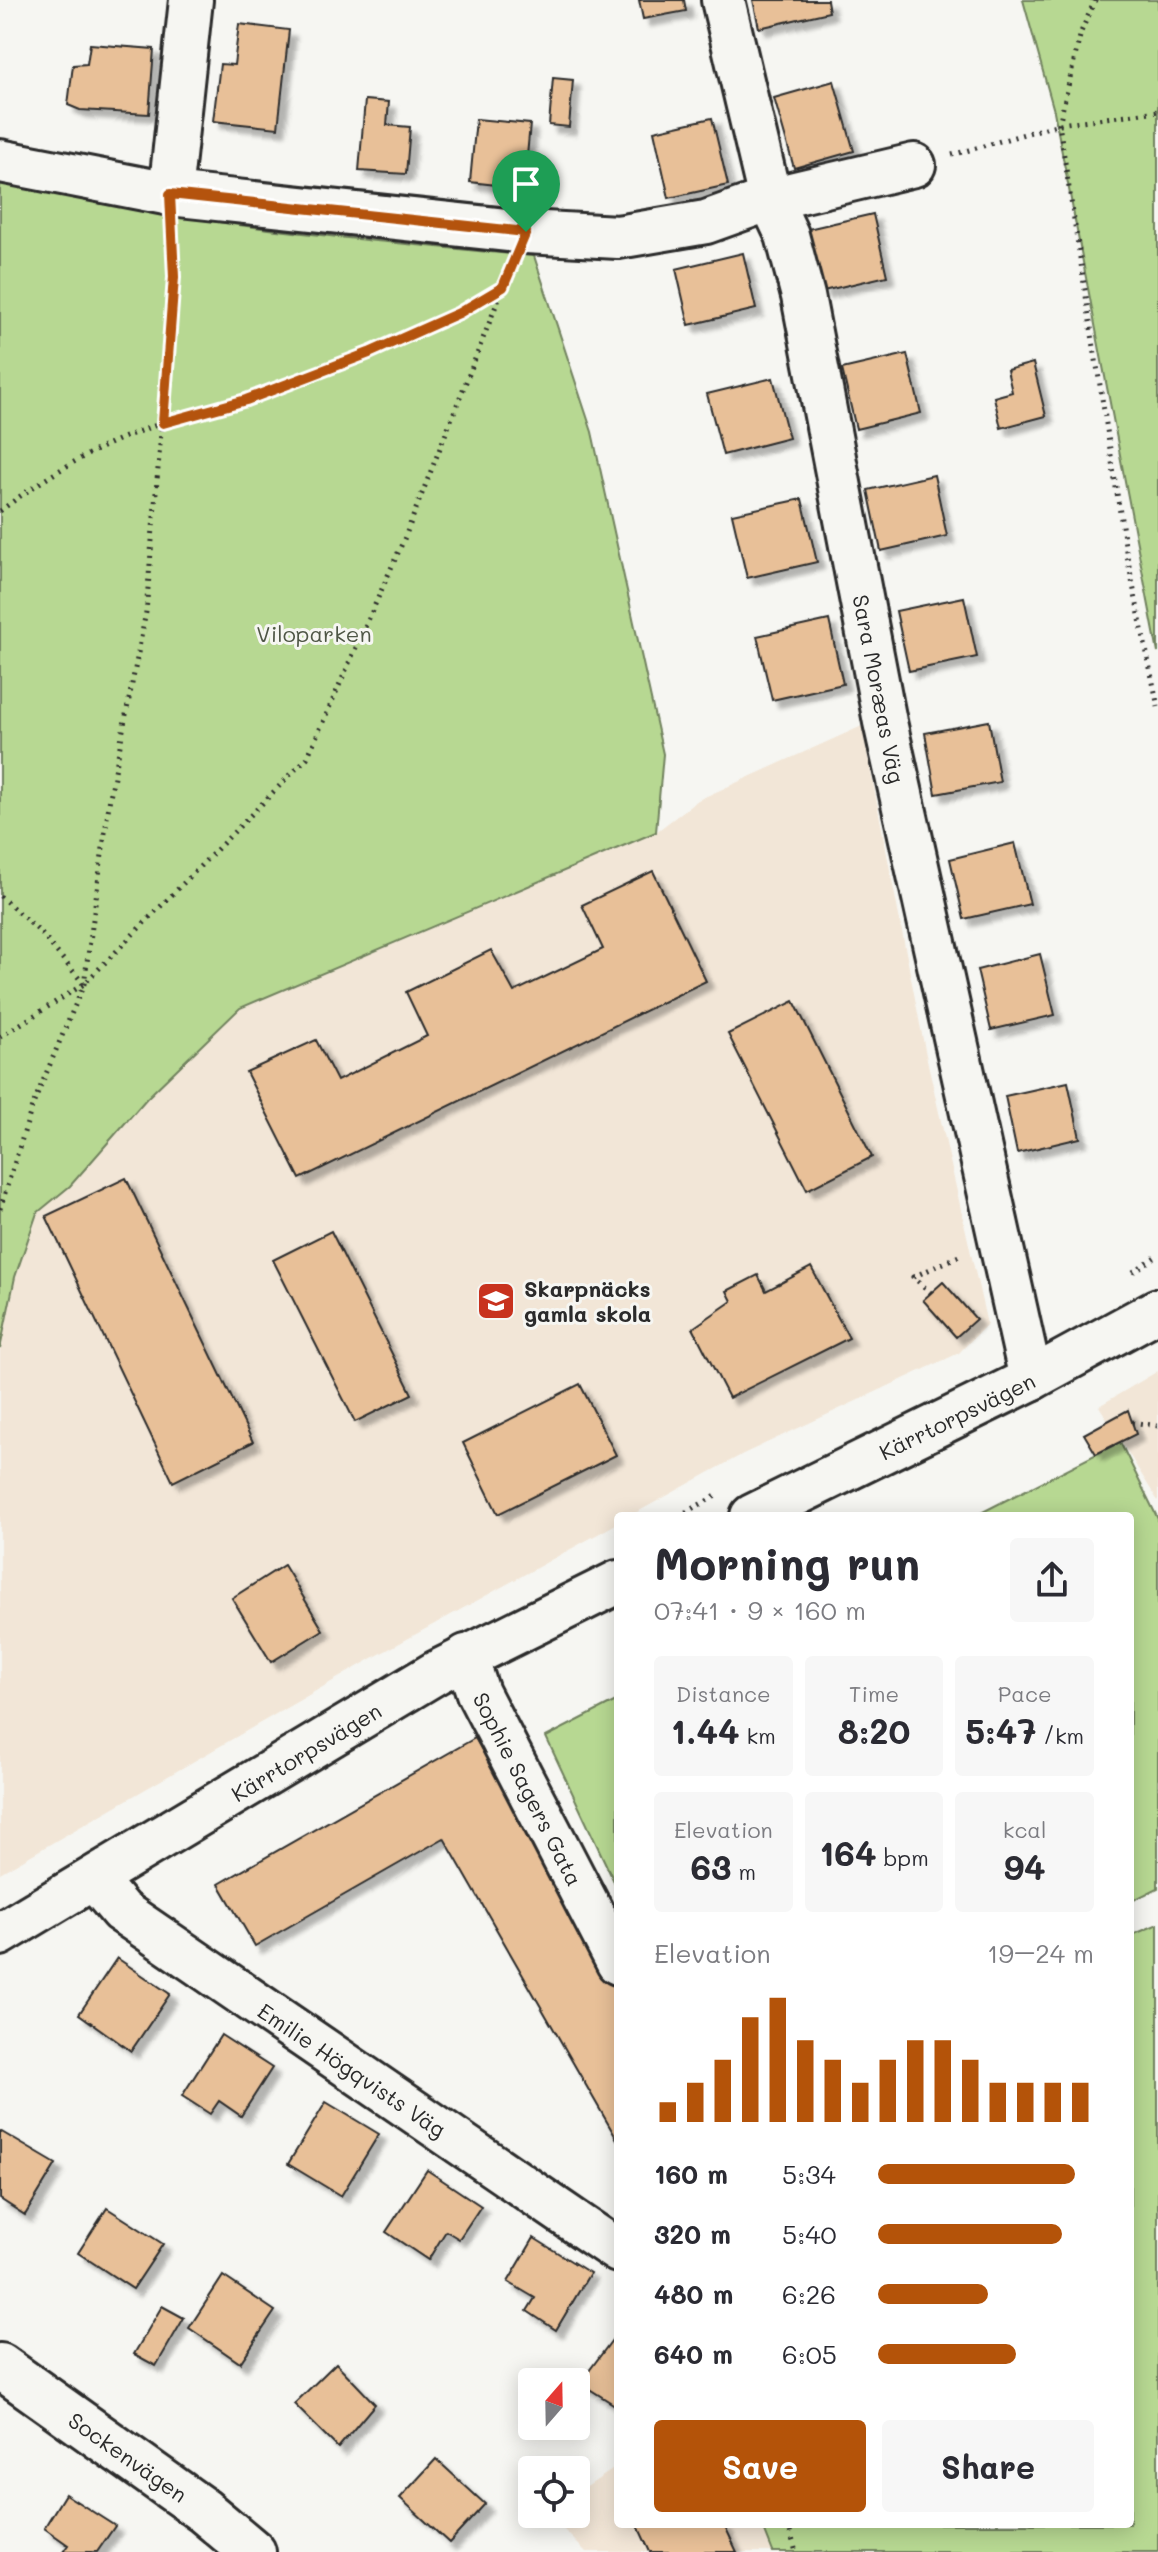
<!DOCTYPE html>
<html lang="en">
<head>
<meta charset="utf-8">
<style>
	:root { --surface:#fff; --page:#f7f7f7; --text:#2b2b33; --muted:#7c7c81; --accent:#b45309 }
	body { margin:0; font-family:Mali,sans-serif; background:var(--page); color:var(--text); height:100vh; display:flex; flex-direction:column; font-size:30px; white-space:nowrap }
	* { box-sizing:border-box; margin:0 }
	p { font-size:26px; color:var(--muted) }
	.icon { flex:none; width:44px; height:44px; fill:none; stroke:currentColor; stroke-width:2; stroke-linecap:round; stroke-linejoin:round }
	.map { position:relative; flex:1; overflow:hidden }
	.details { position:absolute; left:614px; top:1512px; width:520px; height:1016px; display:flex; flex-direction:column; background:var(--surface); border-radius:8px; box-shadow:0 4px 20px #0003 }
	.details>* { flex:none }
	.needle { width:52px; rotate:20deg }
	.buttons { position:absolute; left:518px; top:2368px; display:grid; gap:16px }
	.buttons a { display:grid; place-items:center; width:72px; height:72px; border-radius:8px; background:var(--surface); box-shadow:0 4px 20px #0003; font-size:40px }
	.pin { position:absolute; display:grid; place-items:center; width:68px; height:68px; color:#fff; margin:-82px -34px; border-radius:50% 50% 50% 0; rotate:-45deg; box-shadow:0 0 8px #0007 }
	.pin .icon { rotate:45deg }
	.round { display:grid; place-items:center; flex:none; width:84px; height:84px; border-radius:8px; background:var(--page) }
	.summary { display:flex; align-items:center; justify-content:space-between; height:136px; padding:0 40px }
	h1 { font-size:44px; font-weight:700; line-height:60px }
	.figures { display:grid; grid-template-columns:repeat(3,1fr); gap:12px; height:136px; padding:8px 40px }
	.figures div { display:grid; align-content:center; border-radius:8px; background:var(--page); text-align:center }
	.figures b { font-size:34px; font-weight:700 }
	.figures small { font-size:22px; font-weight:400 }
	.figures p { font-size:22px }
	.chart { height:224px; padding:16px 40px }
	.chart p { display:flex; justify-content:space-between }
	.chart svg { width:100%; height:144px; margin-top:8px; stroke:var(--accent); stroke-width:6 }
	.cta { display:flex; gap:16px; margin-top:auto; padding:16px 40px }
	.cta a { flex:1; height:92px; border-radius:8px; background:var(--accent); color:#fff; font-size:32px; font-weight:700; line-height:92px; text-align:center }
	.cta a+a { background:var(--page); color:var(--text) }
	ul { padding:0 40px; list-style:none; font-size:26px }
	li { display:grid; grid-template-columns:128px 96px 1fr; align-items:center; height:60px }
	li i { height:20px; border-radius:10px; background:var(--accent) }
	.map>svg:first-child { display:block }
</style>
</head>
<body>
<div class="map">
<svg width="1158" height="2552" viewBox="0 0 1158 2552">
	<defs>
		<filter id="shadow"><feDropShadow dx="7" dy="7" stdDeviation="2" flood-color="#0004"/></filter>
	</defs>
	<rect width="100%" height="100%" fill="#f6f6f2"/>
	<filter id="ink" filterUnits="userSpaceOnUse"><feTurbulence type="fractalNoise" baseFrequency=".0125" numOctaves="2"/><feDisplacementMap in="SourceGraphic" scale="16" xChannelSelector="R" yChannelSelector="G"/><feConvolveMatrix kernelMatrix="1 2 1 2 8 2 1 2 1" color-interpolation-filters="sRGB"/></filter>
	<g filter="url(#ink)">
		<g fill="#f2e6d7">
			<polygon points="862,726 926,1055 987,1324 959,1353 743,1454 630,1516 618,1516 618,1523 378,1655 0,1873 0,1349 15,1277 37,1213 70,1186 147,1098 240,1007 656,832 698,800"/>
			<polygon points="1158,1371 1158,1501 1099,1406"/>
			<polygon points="618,2466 618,2524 771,2524 781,2552 586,2552 548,2514 576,2514 576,2494"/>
		</g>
		<g fill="#b7d892" stroke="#71825e" stroke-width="2">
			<polygon points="1023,0 1158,0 1158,653 1054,111"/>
			<path d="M0 180C174 224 355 240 534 256L592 432 663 754 656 832 240 1008 147 1098 70 1186 37 1213 15 1277 0 1349Z"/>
			<polygon points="1120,1442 1158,1519 1158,1888 1130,1902 1130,1516 975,1516"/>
			<polygon points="618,1700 618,1890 546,1737"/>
			<polygon points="1158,1924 1158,2552 773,2552 762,2524 1130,2524 1130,1936"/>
		</g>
		<g fill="#e8c098" stroke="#2b2b2b" stroke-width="2" filter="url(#shadow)">
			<polygon points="639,0 684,0 686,11 643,19"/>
			<polygon points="753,0 827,0 829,12 759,28"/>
			<polygon points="239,24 289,30 278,128 213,121 220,64 234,65"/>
			<polygon points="90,44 154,49 149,114 80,110 68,105 73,65 87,64"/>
			<polygon points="553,78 573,80 569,127 549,125"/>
			<polygon points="834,81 854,151 794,168 774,98"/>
			<polygon points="365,100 389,102 387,125 410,127 406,174 359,171"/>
			<polygon points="712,118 728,185 669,198 654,131"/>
			<polygon points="476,119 530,124 524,188 470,182"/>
			<polygon points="873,214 887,276 823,291 808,229"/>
			<polygon points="743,253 756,309 689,325 676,269"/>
			<polygon points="907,354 921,413 856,429 842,369"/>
			<polygon points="1033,363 1046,416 1001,428 994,397 1012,392 1007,370"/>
			<polygon points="773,378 789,438 723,455 707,394"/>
			<polygon points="934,475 947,536 881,551 868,490"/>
			<polygon points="802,499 817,562 747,578 732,514"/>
			<polygon points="964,597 977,657 909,671 896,611"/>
			<polygon points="829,620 843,684 772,700 757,636"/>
			<polygon points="989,721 1000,782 936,794 925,733"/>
			<polygon points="1015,843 1030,904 964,919 950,859"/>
			<polygon points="653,871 706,981 300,1179 246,1072 316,1040 337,1081 427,1036 406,992 491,950 514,992 603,949 582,905"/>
			<polygon points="1040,954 1055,1015 991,1030 977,970"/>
			<polygon points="794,1001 872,1157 807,1190 728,1034"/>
			<polygon points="1068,1082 1080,1138 1017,1153 1005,1096"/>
			<polygon points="126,1178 253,1442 173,1482 46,1216"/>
			<polygon points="331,1231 412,1394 355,1422 273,1260"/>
			<polygon points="811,1267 849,1338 729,1398 693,1328 732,1301 727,1291 758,1275 766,1291"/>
			<polygon points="943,1282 976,1319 956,1337 923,1300"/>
			<polygon points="580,1384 616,1455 498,1514 463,1443"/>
			<polygon points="1128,1410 1136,1434 1096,1454 1084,1434"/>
			<polygon points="284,1565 323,1630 271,1662 232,1598"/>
			<polygon points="475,1738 618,1987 618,2141 444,1838 255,1946 219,1884"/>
			<polygon points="117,1958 170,1994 131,2051 79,2014"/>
			<polygon points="221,2035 272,2068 241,2116 219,2101 210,2114 182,2096"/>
			<polygon points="326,2102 379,2134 341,2196 288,2164"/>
			<polygon points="0,2131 56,2164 25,2215 0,2199"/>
			<polygon points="427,2170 481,2206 459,2239 446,2231 428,2260 386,2232"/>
			<polygon points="107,2208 163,2244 133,2289 78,2253"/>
			<polygon points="534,2238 590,2273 556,2330 527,2311 535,2298 508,2282"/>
			<polygon points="223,2276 275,2311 240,2363 189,2328"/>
			<polygon points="162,2306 184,2318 156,2366 134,2354"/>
			<polygon points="612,2340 618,2344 618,2407 580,2383"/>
			<polygon points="336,2363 375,2404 338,2448 294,2404"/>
			<polygon points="436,2459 485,2504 449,2543 400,2498"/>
			<polygon points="65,2494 115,2526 97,2552 63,2552 68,2545 44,2528"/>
			<polygon points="637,2524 724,2524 737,2552 650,2552"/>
		</g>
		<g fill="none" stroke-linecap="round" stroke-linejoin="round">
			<defs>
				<g id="street">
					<polyline points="723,0 770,199 787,235 803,296 885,722 1031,1379"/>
					<polyline points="0,161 170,194 526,232 618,237 706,222 770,199 914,165"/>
					<polyline points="170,194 191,0"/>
					<polyline points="752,1516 1031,1379 1158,1310"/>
					<polyline points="466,1656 478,1693 618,1963"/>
					<polyline points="95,1880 121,1911 618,2251"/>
					<polyline points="0,1934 437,1672 618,1582"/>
				</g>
				<polyline id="secondary" points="0,2366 204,2511 253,2552"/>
			</defs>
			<use href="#street" stroke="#2b2b2b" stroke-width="48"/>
			<use href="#secondary" stroke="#2b2b2b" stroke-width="50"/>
			<g stroke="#2b2b2b" stroke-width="5" stroke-dasharray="2 6" stroke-linecap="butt">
				<polyline points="1095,0 1081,32 1059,124 1126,551 1158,707"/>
				<polyline points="952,155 1059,124 1158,111"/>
				<path d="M0 511C49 474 101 443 160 424 187 415 216 410 243 401 331 372 421 336 500 289"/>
				<polyline points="0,896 40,932 83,983"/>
				<polyline points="0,1037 84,984 307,758 405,537 510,270"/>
				<polyline points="0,1209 32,1107 84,984 110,797 146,612 174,277 172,235"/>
				<polyline points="1133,1272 1158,1255"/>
				<polyline points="931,1293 913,1277 961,1255"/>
				<polyline points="1132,1422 1158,1426"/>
				<polyline points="678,1516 716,1496"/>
				<polyline points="788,2524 796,2552"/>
			</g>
			<use href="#street" stroke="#f6f6f2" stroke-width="42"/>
			<use href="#secondary" stroke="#f6f6f2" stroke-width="44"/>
		</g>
	</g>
	<g fill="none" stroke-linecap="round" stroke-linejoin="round" filter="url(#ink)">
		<defs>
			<polygon id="route" points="170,194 526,232 503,287 459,313 369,353 246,400 163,423 174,277"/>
		</defs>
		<use href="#route" stroke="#fff" stroke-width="16"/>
		<use href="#route" stroke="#b45309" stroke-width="10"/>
	</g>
	<defs>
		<symbol id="school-square" viewBox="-11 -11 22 22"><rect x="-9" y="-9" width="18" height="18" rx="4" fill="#c8321e" stroke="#f6f6f2"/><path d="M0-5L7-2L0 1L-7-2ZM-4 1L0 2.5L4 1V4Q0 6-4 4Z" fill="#fff"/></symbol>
	</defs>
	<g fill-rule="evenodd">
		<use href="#school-square" x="474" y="1279" width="44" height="44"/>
	</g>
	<g text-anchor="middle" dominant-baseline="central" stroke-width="6" stroke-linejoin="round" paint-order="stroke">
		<g font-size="22" fill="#4e5645" stroke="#f6f6f2">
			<text x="314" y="633">Viloparken</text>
		</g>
		<g font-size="22" fill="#2b2b2b" stroke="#f6f6f2">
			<text transform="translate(879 689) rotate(79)">Sara Moræas Väg</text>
			<text transform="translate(957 1416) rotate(-26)">Kärrtorpsvägen</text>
			<text transform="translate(306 1752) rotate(-31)">Kärrtorpsvägen</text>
			<text transform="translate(528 1789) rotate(63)">Sophie Sagers Gata</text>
			<text transform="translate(352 2070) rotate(34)">Emilie Högqvists Väg</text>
			<text transform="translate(128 2457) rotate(35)">Sockenvägen</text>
		</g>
		<g font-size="22" font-weight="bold" fill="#2b2b2b" stroke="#f6f6f2" text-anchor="start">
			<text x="524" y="1288">Skarpnäcks<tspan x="524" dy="25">gamla skola</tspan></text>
		</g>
	</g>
</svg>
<div class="buttons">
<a><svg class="needle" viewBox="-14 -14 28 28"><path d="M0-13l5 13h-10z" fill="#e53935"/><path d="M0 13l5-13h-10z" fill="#7c7c81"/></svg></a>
<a><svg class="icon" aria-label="locate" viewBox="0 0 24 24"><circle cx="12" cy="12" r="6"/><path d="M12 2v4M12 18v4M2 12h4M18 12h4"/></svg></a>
</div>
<div class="pin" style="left:526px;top:232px;background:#1e9e55"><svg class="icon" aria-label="arrive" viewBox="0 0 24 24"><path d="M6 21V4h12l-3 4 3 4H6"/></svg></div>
<section class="details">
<div class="summary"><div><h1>Morning run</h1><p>07:41 · 9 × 160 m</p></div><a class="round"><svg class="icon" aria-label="share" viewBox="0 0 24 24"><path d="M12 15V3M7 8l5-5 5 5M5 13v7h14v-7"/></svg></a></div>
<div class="figures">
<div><p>Distance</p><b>1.44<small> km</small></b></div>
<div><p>Time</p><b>8:20</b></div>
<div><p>Pace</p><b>5:47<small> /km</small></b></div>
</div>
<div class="figures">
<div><p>Elevation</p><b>63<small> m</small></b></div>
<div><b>164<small> bpm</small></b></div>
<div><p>kcal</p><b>94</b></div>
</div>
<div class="chart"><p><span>Elevation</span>19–24 m</p>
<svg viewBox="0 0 160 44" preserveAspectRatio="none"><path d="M5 44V38M15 44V32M25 44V25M35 44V12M45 44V6M55 44V19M65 44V25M75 44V32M85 44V25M95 44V19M105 44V19M115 44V25M125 44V32M135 44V32M145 44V32M155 44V32"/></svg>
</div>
<ul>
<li><b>160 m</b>5:34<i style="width:91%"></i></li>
<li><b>320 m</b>5:40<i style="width:85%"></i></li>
<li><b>480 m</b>6:26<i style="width:51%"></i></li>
<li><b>640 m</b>6:05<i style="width:64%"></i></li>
</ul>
<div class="cta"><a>Save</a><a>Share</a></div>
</section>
</div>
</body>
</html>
